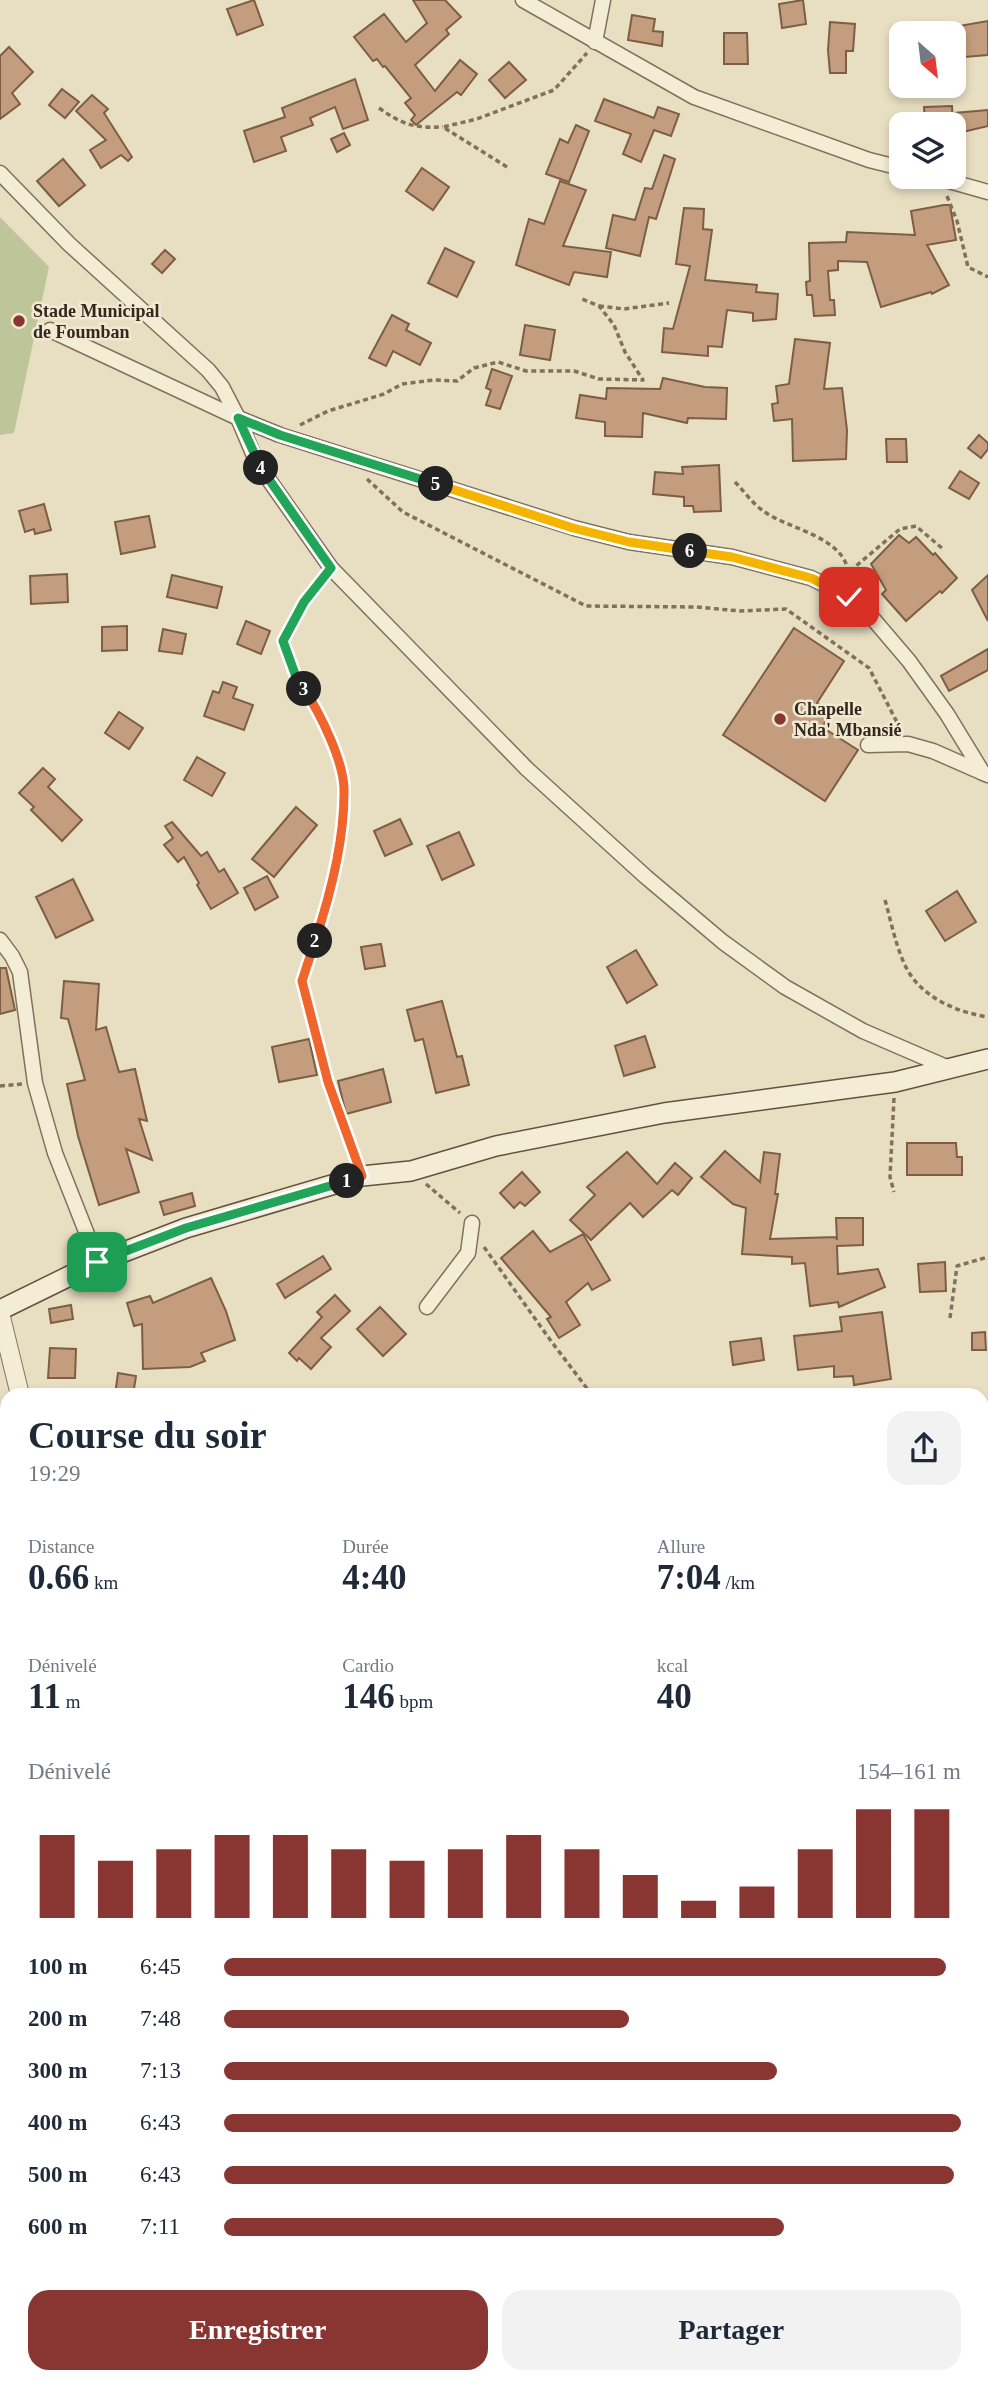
<!DOCTYPE html>
<html lang="fr">
<head>
<meta charset="utf-8">
<style>
	:root { --surface:#fff; --page:#f2f2f3; --text:#1f2937; --muted:#747a83; --accent:#893633 }
	body { margin:0; font-family:Georgia,serif; background:var(--page); color:var(--text); height:100vh; display:flex; flex-direction:column; font-size:26px; white-space:nowrap }
	* { box-sizing:border-box; margin:0 }
	p { font-size:23px; color:var(--muted) }
	.icon { flex:none; width:38px; height:38px; fill:none; stroke:currentColor; stroke-width:2; stroke-linecap:round; stroke-linejoin:round }
	.map { position:relative; flex:1; overflow:hidden }
	.side { position:absolute; left:0px; top:1388px; width:989px; height:996px; display:flex; flex-direction:column; background:var(--surface); border-radius:21px 21px 0 0; box-shadow:0 4px 10px #0003 }
	.side>* { flex:none }
	.needle { width:46px; rotate:152deg }
	.controls { position:absolute; left:889px; top:21px; display:grid; gap:14px }
	.controls a { display:grid; place-items:center; width:77px; height:77px; border-radius:14px; background:var(--surface); box-shadow:0 4px 10px #0003; font-size:35px }
	.pin { position:absolute; display:grid; place-items:center; width:60px; height:60px; color:#fff; margin:-30px; border-radius:14px; box-shadow:0 4px 10px #0006 }
	.km { position:absolute; width:35px; height:35px; margin:-18px; border-radius:50%; background:#222; color:#fff; font-size:19px; line-height:35px; text-align:center }
	.round { display:grid; place-items:center; flex:none; width:74px; height:74px; border-radius:21px; background:var(--page) }
	.overview { display:flex; align-items:center; justify-content:space-between; height:119px; padding:0 28px }
	h1 { font-size:38px; font-weight:700; line-height:52px }
	.metrics { display:grid; grid-template-columns:repeat(3,1fr); gap:10px; height:119px; padding:7px 28px }
	.metrics div { display:grid; align-content:center }
	.metrics b { font-size:35px; font-weight:700 }
	.metrics small { font-size:19px; font-weight:400 }
	.metrics p { font-size:19px }
	.chart { height:196px; padding:14px 28px }
	.chart p { display:flex; justify-content:space-between }
	.chart svg { width:100%; height:126px; margin-top:7px; stroke:var(--accent); stroke-width:6 }
	.primary-button { display:flex; gap:14px; margin-top:auto; padding:14px 28px }
	.primary-button a { flex:1; height:80px; border-radius:21px; background:var(--accent); color:#fff; font-size:28px; font-weight:700; line-height:80px; text-align:center }
	.primary-button a+a { background:var(--page); color:var(--text) }
	ul { padding:0 28px; list-style:none; font-size:23px }
	li { display:grid; grid-template-columns:112px 84px 1fr; align-items:center; height:52px }
	li i { height:18px; border-radius:9px; background:var(--accent) }
	.map>svg:first-child { display:block }
</style>
</head>
<body>
<div class="map">
<svg width="988" height="2382" viewBox="0 0 988 2382">
	<rect width="100%" height="100%" fill="#e8dfc3"/>
	<g fill="#bec598">
		<polygon points="0,217 49,267 14,433 0,435"/>
		<polygon points="988,1409 988,1800 982,1781 982,1410"/>
		<polygon points="7,1755 7,1864 0,1866 0,1758"/>
	</g>
	<g fill="#c39d7d" stroke="#7d5e44" stroke-width="2">
		<polygon points="254,0 263,25 237,35 227,9"/>
		<polygon points="413,0 445,0 461,17 446,30 449,34 415,65 435,91 460,60 477,74 461,95 457,92 416,125 411,120 415,115 405,103 411,98 385,66 383,67 377,59 373,61 354,37 384,14 406,42 427,23"/>
		<polygon points="803,0 806,24 782,28 779,4"/>
		<polygon points="632,15 655,19 653,31 663,32 662,46 628,40"/>
		<polygon points="988,21 988,55 965,57 964,39 961,40 959,26"/>
		<polygon points="830,22 855,24 853,51 846,51 846,73 830,73 828,50"/>
		<polygon points="724,33 747,33 748,64 724,64"/>
		<polygon points="9,47 33,72 12,93 20,104 0,119 0,56"/>
		<polygon points="509,62 526,80 505,98 489,80"/>
		<polygon points="355,79 368,120 343,129 335,107 310,118 313,125 281,137 286,151 254,162 244,131 285,117 282,108"/>
		<polygon points="62,89 79,102 65,118 49,105"/>
		<polygon points="92,95 108,109 104,113 132,157 128,161 121,155 101,168 90,150 106,140 76,111"/>
		<polygon points="604,99 654,118 658,107 679,114 671,136 654,130 641,162 623,154 631,134 595,121"/>
		<polygon points="952,106 953,124 925,124 924,107"/>
		<polygon points="988,110 988,126 967,131 954,131 954,113"/>
		<polygon points="576,125 589,131 569,182 546,174 560,139 568,143"/>
		<polygon points="344,133 350,145 337,152 331,139"/>
		<polygon points="664,155 675,159 656,219 649,217 640,256 606,248 613,215 635,220 645,188 652,189"/>
		<polygon points="63,159 85,185 59,206 37,181"/>
		<polygon points="422,168 449,187 433,210 406,191"/>
		<polygon points="560,181 586,190 563,246 611,252 607,277 574,272 569,285 516,265 529,219 544,224"/>
		<polygon points="944,205 950,205 956,240 927,245 949,285 932,294 931,292 881,307 867,262 838,261 838,270 828,271 830,300 834,300 835,315 814,316 812,295 807,295 806,282 810,281 809,243 846,242 847,232 915,235 911,211"/>
		<polygon points="684,208 704,209 703,229 712,230 705,280 757,285 756,292 778,294 776,319 753,321 753,313 727,310 722,347 708,346 708,356 662,352 664,328 673,329 690,266 676,264"/>
		<polygon points="445,248 474,262 457,297 428,283"/>
		<polygon points="165,250 175,259 162,273 152,264"/>
		<polygon points="392,315 409,324 406,330 431,343 420,365 393,351 386,366 369,358"/>
		<polygon points="525,325 555,330 550,360 520,355"/>
		<polygon points="795,339 830,343 824,389 842,388 847,430 846,459 793,461 792,419 774,421 772,404 778,403 776,386 789,384"/>
		<polygon points="492,369 512,376 500,409 486,405 491,390 486,388"/>
		<polygon points="663,378 705,387 727,388 726,419 688,418 687,423 643,413 642,437 605,436 605,422 576,418 580,395 606,399 607,388 660,389"/>
		<polygon points="979,435 988,443 988,449 981,458 968,448"/>
		<polygon points="886,439 906,439 907,462 887,462"/>
		<polygon points="719,465 721,511 694,512 693,506 684,506 684,497 653,494 655,472 683,474 682,467"/>
		<polygon points="960,471 979,483 969,499 949,488"/>
		<polygon points="44,504 51,530 35,534 34,529 25,532 19,511"/>
		<polygon points="149,516 155,547 121,554 115,522"/>
		<polygon points="899,535 909,543 916,537 933,555 935,553 957,578 942,593 940,591 906,621 882,594 886,590 871,564"/>
		<polygon points="67,574 68,602 31,604 30,576"/>
		<polygon points="172,575 222,587 217,608 167,597"/>
		<polygon points="988,575 988,621 972,590"/>
		<polygon points="246,621 270,631 261,654 237,644"/>
		<polygon points="127,626 127,650 102,651 102,627"/>
		<polygon points="794,628 844,661 817,703 832,712 822,727 858,750 825,801 723,735"/>
		<polygon points="163,629 186,634 182,654 159,651"/>
		<polygon points="988,649 988,670 949,691 941,676"/>
		<polygon points="223,682 237,687 233,698 253,705 244,730 204,716 213,691 219,693"/>
		<polygon points="119,712 143,728 129,749 105,733"/>
		<polygon points="197,757 225,773 212,796 184,780"/>
		<polygon points="43,768 55,779 48,787 82,820 62,841 31,810 34,807 19,793"/>
		<polygon points="296,807 317,825 274,877 252,859"/>
		<polygon points="400,819 412,844 385,856 374,831"/>
		<polygon points="172,822 201,856 207,852 219,872 224,869 238,893 211,909 197,885 199,883 184,857 178,862 164,845 173,838 165,826"/>
		<polygon points="459,832 474,865 442,880 427,846"/>
		<polygon points="267,876 278,897 255,910 244,888"/>
		<polygon points="73,879 93,920 56,938 36,897"/>
		<polygon points="957,891 976,922 945,941 926,911"/>
		<polygon points="381,944 385,966 365,969 361,947"/>
		<polygon points="636,950 657,985 627,1003 607,967"/>
		<polygon points="0,968 6,968 15,1010 0,1014"/>
		<polygon points="64,981 99,984 96,1030 106,1027 119,1072 135,1069 147,1121 139,1119 152,1160 126,1149 139,1192 99,1205 78,1136 67,1084 85,1080 68,1019 61,1018"/>
		<polygon points="442,1001 457,1057 462,1056 469,1085 436,1093 423,1039 415,1041 407,1010"/>
		<polygon points="645,1036 655,1067 624,1076 615,1046"/>
		<polygon points="309,1039 317,1075 279,1082 272,1047"/>
		<polygon points="383,1069 391,1102 346,1114 338,1081"/>
		<polygon points="907,1143 956,1143 957,1157 962,1157 962,1175 907,1175"/>
		<polygon points="725,1151 760,1182 764,1152 780,1154 775,1194 778,1194 770,1239 836,1237 837,1240 836,1218 863,1218 863,1245 837,1246 838,1274 878,1269 885,1287 839,1307 838,1302 810,1306 805,1263 792,1264 792,1257 742,1254 746,1208 733,1204 701,1177"/>
		<polygon points="627,1152 657,1184 675,1163 692,1178 678,1195 672,1190 643,1217 630,1203 591,1240 570,1220 595,1195 587,1187"/>
		<polygon points="522,1172 540,1192 525,1206 520,1202 514,1208 500,1193"/>
		<polygon points="192,1193 195,1206 164,1215 160,1202"/>
		<polygon points="533,1231 550,1252 583,1234 610,1280 592,1290 588,1283 566,1302 580,1325 559,1338 547,1319 551,1317 501,1258"/>
		<polygon points="323,1256 331,1269 285,1298 277,1284"/>
		<polygon points="945,1262 946,1291 920,1292 918,1264"/>
		<polygon points="211,1278 226,1311 235,1340 201,1353 205,1361 190,1367 143,1369 142,1324 134,1326 127,1303 150,1296 153,1303"/>
		<polygon points="335,1295 350,1311 321,1338 331,1347 311,1369 299,1358 297,1361 289,1353 322,1317 317,1312"/>
		<polygon points="71,1305 73,1319 51,1323 49,1309"/>
		<polygon points="380,1307 406,1334 383,1356 357,1329"/>
		<polygon points="882,1312 891,1379 854,1385 853,1376 834,1377 834,1366 798,1370 794,1336 842,1331 840,1317"/>
		<polygon points="985,1332 986,1350 972,1350 972,1333"/>
		<polygon points="761,1338 764,1360 733,1365 730,1342"/>
		<polygon points="50,1348 76,1349 75,1378 48,1378"/>
		<polygon points="118,1373 136,1376 133,1395 115,1395"/>
	</g>
	<g fill="none" stroke-linecap="round" stroke-linejoin="round">
		<defs>
			<g id="minor">
				<polyline points="523,0 694,97 869,160 901,168"/>
				<polyline points="595,42 603,0"/>
				<polyline points="0,173 69,244 208,370 222,387 238,418 257,463 331,568 527,769 646,877 723,942 785,987 863,1031 951,1069"/>
				<polyline points="935,177 988,192"/>
				<polyline points="50,330 238,418 280,435 574,528 629,542 732,557 811,578 849,597 874,620 909,661 947,714 983,773 988,775"/>
				<polyline points="868,745 908,744 933,751 981,772"/>
				<polyline points="0,940 12,956 20,972 35,1083 55,1153 98,1262"/>
				<polyline points="427,1307 468,1253 472,1223"/>
				<polyline points="0,1736 7,1734"/>
				<polyline points="0,2332 7,2334"/>
				<polyline points="609,2382 613,2376"/>
			</g>
			<g id="tertiary">
				<polyline points="0,1313 20,1395"/>
				<polyline points="59,2382 59,2376"/>
			</g>
			<polyline id="secondary" points="0,1310 98,1262 186,1228 362,1176 411,1171 496,1146 664,1113 895,1082 988,1059"/>
		</defs>
		<use href="#minor" stroke="#81715c" stroke-width="17"/>
		<use href="#tertiary" stroke="#81715c" stroke-width="20"/>
		<use href="#secondary" stroke="#62523f" stroke-width="22"/>
		<g stroke="#81715c" stroke-width="3.5" stroke-dasharray="5 3.5" stroke-linecap="butt">
			<path d="M379 108C403 125 414 128 443 127"/>
			<polyline points="507,167 443,127 477,119 554,90 587,53"/>
			<polyline points="947,196 957,221 968,267 988,277"/>
			<polyline points="599,306 624,309 669,303"/>
			<polyline points="300,425 328,411 384,394 402,384 434,380 457,381 474,368 498,362 526,371 574,371 599,379 643,380 625,352 614,325 599,306 582,299"/>
			<polyline points="367,479 403,512 586,606 696,607 740,611 786,609 869,668 901,730"/>
			<path d="M735 482C744 491 752 503 762 510 789 531 851 536 849 581"/>
			<polyline points="850,571 900,529 916,526 943,549"/>
			<polyline points="321,581 304,602 283,641 295,674 318,710 333,746 344,786 339,843 328,901 302,981 328,1082 357,1161"/>
			<path d="M885 900C891 921 895 943 904 963 918 996 955 1012 988 1017"/>
			<polyline points="0,1086 22,1084"/>
			<polyline points="894,1098 890,1177 894,1192"/>
			<polyline points="426,1184 460,1213"/>
			<polyline points="484,1247 551,1341 592,1395"/>
			<polyline points="950,1318 957,1266 988,1257"/>
			<polyline points="0,2036 7,2030"/>
			<polyline points="758,2376 762,2382"/>
		</g>
		<use href="#minor" stroke="#f4edd5" stroke-width="14"/>
		<use href="#tertiary" stroke="#f4edd5" stroke-width="18"/>
		<use href="#secondary" stroke="#f4edd5" stroke-width="19"/>
	</g>
	<g fill="none" stroke-linecap="round" stroke-linejoin="round">
		<defs>
			<polyline id="split-1" points="97,1262 186,1228 347,1181"/>
			<polyline id="split-2" points="315,941 302,981 328,1082 362,1176 347,1181"/>
			<path id="split-3" d="M304 689C320 713 343 760 344 788 345 839 331 893 315 941"/>
			<polyline id="split-4" points="261,468 331,568 304,602 283,641 295,674 304,689"/>
			<polyline id="split-5" points="261,468 238,418 280,435 436,484"/>
			<polyline id="split-6" points="436,484 573,528 629,542 690,551"/>
			<polyline id="split-7" points="690,551 732,557 811,578 849,597"/>
		</defs>
		<use href="#split-1" stroke="#fff" stroke-width="14"/>
		<use href="#split-2" stroke="#fff" stroke-width="14"/>
		<use href="#split-3" stroke="#fff" stroke-width="14"/>
		<use href="#split-4" stroke="#fff" stroke-width="14"/>
		<use href="#split-5" stroke="#fff" stroke-width="14"/>
		<use href="#split-6" stroke="#fff" stroke-width="14"/>
		<use href="#split-7" stroke="#fff" stroke-width="14"/>
		<use href="#split-1" stroke="#22a559" stroke-width="9"/>
		<use href="#split-2" stroke="#f0652b" stroke-width="9"/>
		<use href="#split-3" stroke="#f0652b" stroke-width="9"/>
		<use href="#split-4" stroke="#22a559" stroke-width="9"/>
		<use href="#split-5" stroke="#22a559" stroke-width="9"/>
		<use href="#split-6" stroke="#f5b400" stroke-width="9"/>
		<use href="#split-7" stroke="#f5b400" stroke-width="9"/>
	</g>
	<g fill="#893633" stroke="#f1e9d2" stroke-width="2.5">
		<circle cx="19" cy="321" r="7"/>
		<circle cx="780" cy="719" r="7"/>
	</g>
	<g text-anchor="middle" dominant-baseline="central" stroke-width="5" stroke-linejoin="round" paint-order="stroke">
		<g font-size="18" font-weight="bold" fill="#32291e" stroke="#f1e9d2" text-anchor="start">
			<text x="33" y="311">Stade Municipal<tspan x="33" dy="21">de Foumban</tspan></text>
			<text x="794" y="709">Chapelle<tspan x="794" dy="21">Nda' Mbansié</tspan></text>
		</g>
	</g>
</svg>
<div class="controls">
<a><svg class="needle" viewBox="-14 -14 28 28"><path d="M0-13l5 13h-10z" fill="#e53935"/><path d="M0 13l5-13h-10z" fill="#747a83"/></svg></a>
<a><svg class="icon" aria-label="layers" viewBox="0 0 24 24"><path d="M12 4l9 5-9 5-9-5zM3 14l9 5 9-5"/></svg></a>
</div>
<div class="pin" style="left:97px;top:1262px;background:#1e9e55"><svg class="icon" aria-label="arrive" viewBox="0 0 24 24"><path d="M6 21V4h12l-3 4 3 4H6"/></svg></div>
<div class="pin" style="left:849px;top:597px;background:#d93025"><svg class="icon" aria-label="check" viewBox="0 0 24 24"><path d="M5 12l5 5 9-10"/></svg></div>
<b class="km" style="left:347px;top:1181px">1</b>
<b class="km" style="left:315px;top:941px">2</b>
<b class="km" style="left:304px;top:689px">3</b>
<b class="km" style="left:261px;top:468px">4</b>
<b class="km" style="left:436px;top:484px">5</b>
<b class="km" style="left:690px;top:551px">6</b>
<section class="side">
<div class="overview"><div><h1>Course du soir</h1><p>19:29</p></div><a class="round"><svg class="icon" aria-label="share" viewBox="0 0 24 24"><path d="M12 15V3M7 8l5-5 5 5M5 13v7h14v-7"/></svg></a></div>
<div class="metrics">
<div><p>Distance</p><b>0.66<small> km</small></b></div>
<div><p>Durée</p><b>4:40</b></div>
<div><p>Allure</p><b>7:04<small> /km</small></b></div>
</div>
<div class="metrics">
<div><p>Dénivelé</p><b>11<small> m</small></b></div>
<div><p>Cardio</p><b>146<small> bpm</small></b></div>
<div><p>kcal</p><b>40</b></div>
</div>
<div class="chart"><p><span>Dénivelé</span>154–161 m</p>
<svg viewBox="0 0 160 44" preserveAspectRatio="none"><path d="M5 44V15M15 44V24M25 44V20M35 44V15M45 44V15M55 44V20M65 44V24M75 44V20M85 44V15M95 44V20M105 44V29M115 44V38M125 44V33M135 44V20M145 44V6M155 44V6"/></svg>
</div>
<ul>
<li><b>100 m</b>6:45<i style="width:98%"></i></li>
<li><b>200 m</b>7:48<i style="width:55%"></i></li>
<li><b>300 m</b>7:13<i style="width:75%"></i></li>
<li><b>400 m</b>6:43<i style="width:100%"></i></li>
<li><b>500 m</b>6:43<i style="width:99%"></i></li>
<li><b>600 m</b>7:11<i style="width:76%"></i></li>
</ul>
<div class="primary-button"><a>Enregistrer</a><a>Partager</a></div>
</section>
</div>
</body>
</html>
